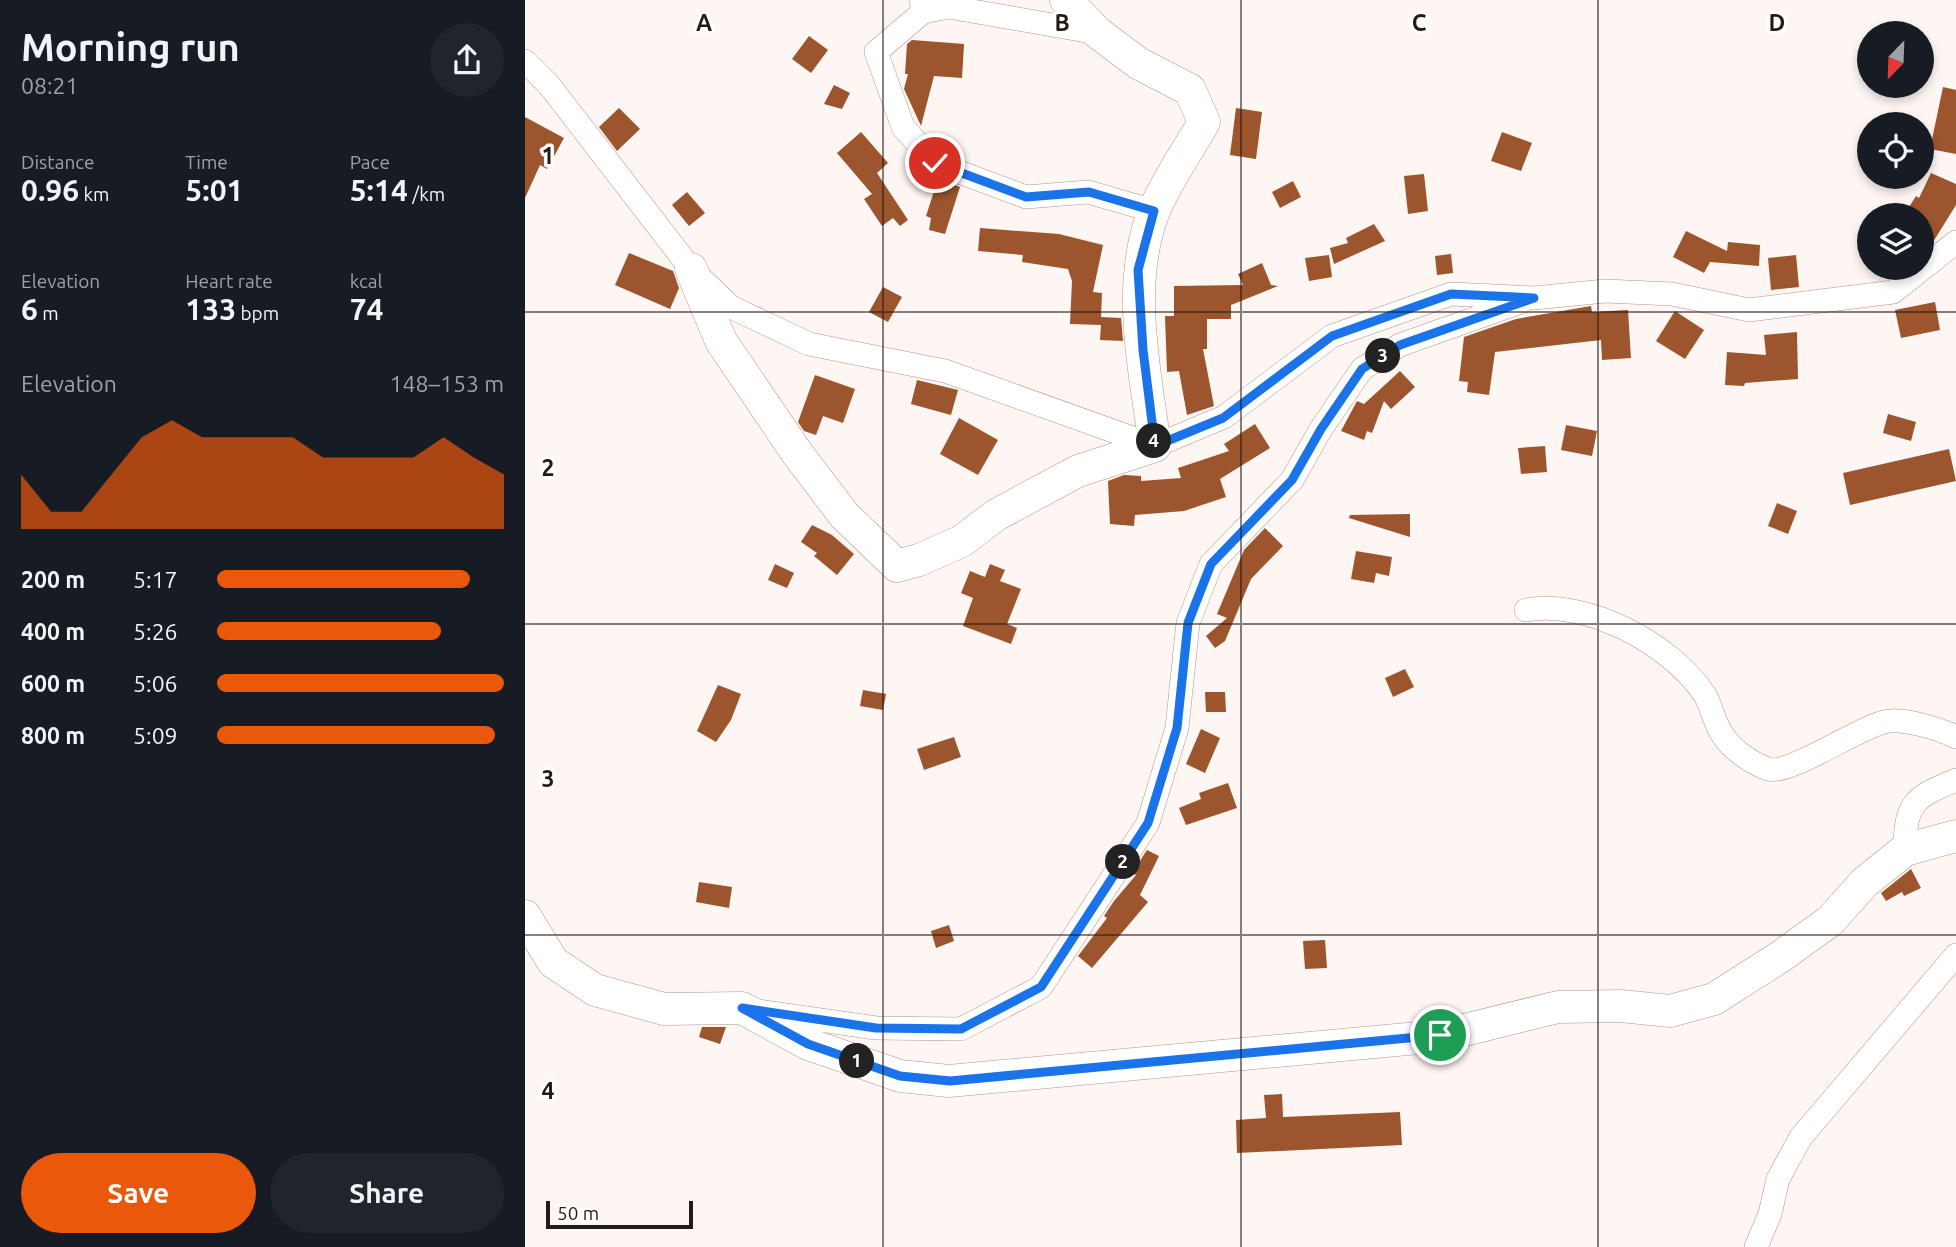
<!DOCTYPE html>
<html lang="en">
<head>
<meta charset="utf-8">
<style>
	:root { --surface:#171b24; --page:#20242c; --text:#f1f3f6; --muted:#9ea1a6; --accent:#ea580c }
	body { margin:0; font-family:Ubuntu,sans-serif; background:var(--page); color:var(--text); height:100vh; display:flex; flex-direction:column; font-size:26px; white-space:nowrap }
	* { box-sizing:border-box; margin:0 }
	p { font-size:23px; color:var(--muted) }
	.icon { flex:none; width:38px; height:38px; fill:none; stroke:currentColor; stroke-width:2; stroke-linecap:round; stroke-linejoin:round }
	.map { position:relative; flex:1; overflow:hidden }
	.panel { display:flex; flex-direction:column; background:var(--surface); width:525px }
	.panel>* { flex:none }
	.needle { width:46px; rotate:203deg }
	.fabs { position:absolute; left:1332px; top:21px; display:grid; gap:14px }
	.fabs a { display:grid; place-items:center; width:77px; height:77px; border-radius:50%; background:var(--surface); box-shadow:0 4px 10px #0003; font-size:35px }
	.scale { position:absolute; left:21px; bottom:18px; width:147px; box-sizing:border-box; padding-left:7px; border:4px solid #251a15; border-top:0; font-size:19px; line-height:24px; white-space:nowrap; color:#251a15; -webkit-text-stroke:5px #fff; paint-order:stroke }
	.pin { position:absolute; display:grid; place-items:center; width:60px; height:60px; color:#fff; margin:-30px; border:4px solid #fff; border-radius:50%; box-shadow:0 2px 7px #0007 }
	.km { position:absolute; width:35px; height:35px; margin:-18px; border-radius:50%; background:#222; color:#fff; font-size:19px; line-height:35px; text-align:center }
	.round { display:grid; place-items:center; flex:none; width:74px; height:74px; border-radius:37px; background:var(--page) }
	.headline { display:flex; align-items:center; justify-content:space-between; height:119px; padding:0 21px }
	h1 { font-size:38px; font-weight:700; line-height:52px }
	.figures { display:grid; grid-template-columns:repeat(3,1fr); gap:10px; height:119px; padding:7px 21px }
	.figures div { display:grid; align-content:center }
	.figures b { font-size:30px; font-weight:700 }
	.figures small { font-size:19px; font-weight:400 }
	.figures p { font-size:19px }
	.chart { height:196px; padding:14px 21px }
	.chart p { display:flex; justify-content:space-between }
	.chart svg { width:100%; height:126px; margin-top:7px; fill:var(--accent); opacity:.7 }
	.button { display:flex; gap:14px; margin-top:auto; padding:14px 21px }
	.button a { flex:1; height:80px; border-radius:42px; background:var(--accent); color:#fff; font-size:28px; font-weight:700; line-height:80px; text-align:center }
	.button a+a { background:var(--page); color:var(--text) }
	ul { padding:0 21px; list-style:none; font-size:23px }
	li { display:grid; grid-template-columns:112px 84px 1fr; align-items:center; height:52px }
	li i { height:18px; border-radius:9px; background:var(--accent) }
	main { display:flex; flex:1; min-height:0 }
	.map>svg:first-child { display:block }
</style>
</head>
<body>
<main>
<section class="panel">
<div class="headline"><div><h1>Morning run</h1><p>08:21</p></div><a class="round"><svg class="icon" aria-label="share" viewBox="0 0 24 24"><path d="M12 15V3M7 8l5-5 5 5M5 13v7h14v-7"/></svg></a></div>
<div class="figures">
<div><p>Distance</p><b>0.96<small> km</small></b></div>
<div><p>Time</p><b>5:01</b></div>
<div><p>Pace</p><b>5:14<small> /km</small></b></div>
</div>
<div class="figures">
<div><p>Elevation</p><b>6<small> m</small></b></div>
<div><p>Heart rate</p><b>133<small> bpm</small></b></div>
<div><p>kcal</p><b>74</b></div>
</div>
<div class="chart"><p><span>Elevation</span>148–153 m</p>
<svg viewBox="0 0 160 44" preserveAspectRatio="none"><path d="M0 44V25L10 38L20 38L30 25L40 12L50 6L60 12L70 12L80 12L90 12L100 19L110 19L120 19L130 19L140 12L150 19L160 25V44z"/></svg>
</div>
<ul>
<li><b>200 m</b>5:17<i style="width:88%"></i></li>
<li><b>400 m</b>5:26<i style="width:78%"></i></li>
<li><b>600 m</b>5:06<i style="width:100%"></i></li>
<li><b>800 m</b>5:09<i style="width:97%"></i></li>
</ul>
<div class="button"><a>Save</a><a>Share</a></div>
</section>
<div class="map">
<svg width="1431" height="1247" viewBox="0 0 1431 1247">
	<rect width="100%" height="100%" fill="#fdf6f3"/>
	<g fill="#9c552d">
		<polygon points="284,36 303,50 286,73 267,59"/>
		<polygon points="387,40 439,44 437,78 409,76 396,126 379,89 383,74 380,74 382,44"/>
		<polygon points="309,85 325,93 317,109 299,104"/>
		<polygon points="1418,87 1431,90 1431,154 1405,149"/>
		<polygon points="94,108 115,129 92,151 74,127"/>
		<polygon points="711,108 737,112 731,159 705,155"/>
		<polygon points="0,117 39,138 22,169 15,165 0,198"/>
		<polygon points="336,132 363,163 352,173 383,220 375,226 368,218 357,226 339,199 347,194 312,153"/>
		<polygon points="977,132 1007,143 996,171 966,161"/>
		<polygon points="1406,173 1431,184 1431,205 1408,242 1396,234 1396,215 1379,215 1391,196 1394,198"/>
		<polygon points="899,174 903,211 883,214 879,176"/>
		<polygon points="413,179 435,187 420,234 404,230 406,218 401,216"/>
		<polygon points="768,181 776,197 755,208 747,192"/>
		<polygon points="162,192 180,213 164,226 147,205"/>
		<polygon points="849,224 860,241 809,264 805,248 823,243 821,238"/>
		<polygon points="455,228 534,234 578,245 568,292 577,293 576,317 596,318 598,341 575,340 576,325 545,324 547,281 543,269 497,262 498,255 453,251"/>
		<polygon points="1161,231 1202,251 1203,242 1235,245 1234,266 1185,262 1179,273 1148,257"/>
		<polygon points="104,253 148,271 154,288 145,309 90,285"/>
		<polygon points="926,254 928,273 912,275 910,256"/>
		<polygon points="804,255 807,277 784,281 780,258"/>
		<polygon points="1271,255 1274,287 1246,290 1243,258"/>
		<polygon points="737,263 746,285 753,286 706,305 706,319 682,319 682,349 678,349 689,406 662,415 654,371 642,372 640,316 649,316 649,286 718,285 713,274"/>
		<polygon points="358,287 377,297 363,322 344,312"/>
		<polygon points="1410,302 1415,330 1376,338 1370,310"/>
		<polygon points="1066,306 1067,312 1103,310 1106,358 1077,360 1076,340 970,352 964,395 942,392 943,382 934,381 939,337 991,319"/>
		<polygon points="1150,311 1179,330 1160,359 1131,341"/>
		<polygon points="1272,332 1273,379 1220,383 1219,386 1200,385 1202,352 1241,355 1239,335"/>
		<polygon points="875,371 890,387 866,409 859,401 847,433 842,431 839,440 816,431 832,401 839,404"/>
		<polygon points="290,375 330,389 318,423 298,416 291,435 279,431 273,422"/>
		<polygon points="392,380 433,390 426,415 386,404"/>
		<polygon points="1363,414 1391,422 1386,441 1358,433"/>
		<polygon points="434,418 473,440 453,475 415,454"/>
		<polygon points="730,424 745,448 695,479 701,497 659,511 610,515 609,526 585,524 583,481 599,475 616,476 616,481 656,478 653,468 704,451 699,444"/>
		<polygon points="1041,425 1072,431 1067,456 1036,450"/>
		<polygon points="1020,446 1022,472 996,474 993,448"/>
		<polygon points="1424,449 1431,481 1325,505 1318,473"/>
		<polygon points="1252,503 1272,511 1263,534 1243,526"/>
		<polygon points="885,514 885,537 824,518 825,515"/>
		<polygon points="287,525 307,535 329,554 312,575 289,556 292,553 276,542"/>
		<polygon points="740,528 758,546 726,579 700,641 690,648 681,636 702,618 692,614 719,550"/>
		<polygon points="831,551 867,557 864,576 851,573 849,583 826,579"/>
		<polygon points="250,564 269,573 262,588 243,580"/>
		<polygon points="465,564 480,570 475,581 496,589 482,624 492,628 486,644 438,626 448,598 436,593 445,571 460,577"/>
		<polygon points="880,669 889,687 868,697 860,678"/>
		<polygon points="193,685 216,694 206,720 191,742 172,731"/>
		<polygon points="338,690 361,694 358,710 335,706"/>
		<polygon points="680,692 700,692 701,712 681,712"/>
		<polygon points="676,729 695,738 680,773 661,764"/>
		<polygon points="429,737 436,757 399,770 392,749"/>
		<polygon points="703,783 712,808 661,825 654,808 676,799 674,793"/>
		<polygon points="622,850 634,856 615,895 623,902 567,968 553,956 582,918 579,916 589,901 611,875 607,873"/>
		<polygon points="1386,869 1396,888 1379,896 1377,892 1361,901 1356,893"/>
		<polygon points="174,882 207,887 204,908 171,902"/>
		<polygon points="424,925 429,941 411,948 406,931"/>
		<polygon points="800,940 802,968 780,969 778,941"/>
		<polygon points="177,1027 201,1027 195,1044 174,1037"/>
		<polygon points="757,1094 758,1117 875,1112 877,1145 712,1153 711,1120 741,1118 739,1095"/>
	</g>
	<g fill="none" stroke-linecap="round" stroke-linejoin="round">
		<defs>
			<g id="street">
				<polyline points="396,0 398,12 351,52 378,127 410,163 501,197 563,192 629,211"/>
				<polyline points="398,12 424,7 573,33"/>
				<polyline points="0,61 24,85 166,269 206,307 284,344 420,371 630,446 699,417 807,336 926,294 1009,298 1080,291 1147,294 1224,310 1368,292 1431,242"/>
				<path d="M1001 610C1063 599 1146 644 1180 695 1187 707 1189 722 1197 734 1206 749 1226 763 1243 769 1263 776 1333 728 1359 722 1376 717 1415 729 1431 737"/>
				<path d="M1380 850C1380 802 1390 797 1431 780"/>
				<polyline points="233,1011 351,1028 436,1029 516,987 623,823 652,728 663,623 686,564 767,480 796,429 837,369 875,345 996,302"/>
				<polyline points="1231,1247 1245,1214 1253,1179 1276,1137 1431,955"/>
			</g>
			<g id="secondary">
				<path d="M166 269 196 341 272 453 319 515 372 566 394 560 437 541 471 515 553 471 630 446C620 370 600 285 629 211 641 181 663 151 679 122L665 90 613 63 573 33 541 0"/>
				<polyline points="0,916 28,962 70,990 139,1009 217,1008 283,1044 375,1076 424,1081 915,1036 1033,1007 1096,1006 1145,1011 1189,999 1255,957 1305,921 1340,882 1380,850 1431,836"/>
			</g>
		</defs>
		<use href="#street" stroke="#b29687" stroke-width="24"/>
		<use href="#secondary" stroke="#b29687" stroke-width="33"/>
		<use href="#street" stroke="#fff" stroke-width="23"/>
		<use href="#secondary" stroke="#fff" stroke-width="32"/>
	</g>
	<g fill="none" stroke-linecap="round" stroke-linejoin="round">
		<defs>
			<polyline id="route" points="410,163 501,197 564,192 629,211 613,270 618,350 630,446 698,418 807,336 926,294 1009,298 875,345 837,369 796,429 767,480 686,564 663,623 652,728 623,823 516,987 436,1029 351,1028 217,1008 283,1044 375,1076 425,1081 915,1035"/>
		</defs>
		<use href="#route" stroke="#fff" stroke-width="14"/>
		<use href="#route" stroke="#1a73e8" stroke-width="9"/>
	</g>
	<path fill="none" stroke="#251a15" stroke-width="2" stroke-opacity="0.55" d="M358 0V1247M716 0V1247M1073 0V1247M0 312H1431M0 624H1431M0 935H1431"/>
	<g font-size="23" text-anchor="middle" font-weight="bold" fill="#251a15" stroke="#fff" stroke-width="7" stroke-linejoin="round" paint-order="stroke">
		<text x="179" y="31">A</text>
		<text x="537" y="31">B</text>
		<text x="894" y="31">C</text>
		<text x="1252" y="31">D</text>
		<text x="23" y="164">1</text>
		<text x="23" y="476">2</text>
		<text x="23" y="787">3</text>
		<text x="23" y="1099">4</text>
	</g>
</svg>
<div class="fabs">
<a><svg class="needle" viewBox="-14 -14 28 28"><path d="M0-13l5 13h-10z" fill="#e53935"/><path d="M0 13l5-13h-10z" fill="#9ea1a6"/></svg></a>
<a><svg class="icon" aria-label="locate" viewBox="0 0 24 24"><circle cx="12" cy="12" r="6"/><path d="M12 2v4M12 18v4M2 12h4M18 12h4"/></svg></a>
<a><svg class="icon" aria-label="layers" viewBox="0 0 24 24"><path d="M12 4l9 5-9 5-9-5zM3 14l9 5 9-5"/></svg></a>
</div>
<div class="scale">50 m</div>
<div class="pin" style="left:915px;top:1035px;background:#1e9e55"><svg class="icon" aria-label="arrive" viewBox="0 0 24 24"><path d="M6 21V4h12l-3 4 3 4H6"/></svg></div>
<div class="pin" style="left:410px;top:163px;background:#d93025"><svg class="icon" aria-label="check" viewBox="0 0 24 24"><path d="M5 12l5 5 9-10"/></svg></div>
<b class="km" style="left:332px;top:1061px">1</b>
<b class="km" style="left:598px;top:862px">2</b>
<b class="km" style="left:858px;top:356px">3</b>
<b class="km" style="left:629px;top:441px">4</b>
</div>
</main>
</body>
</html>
